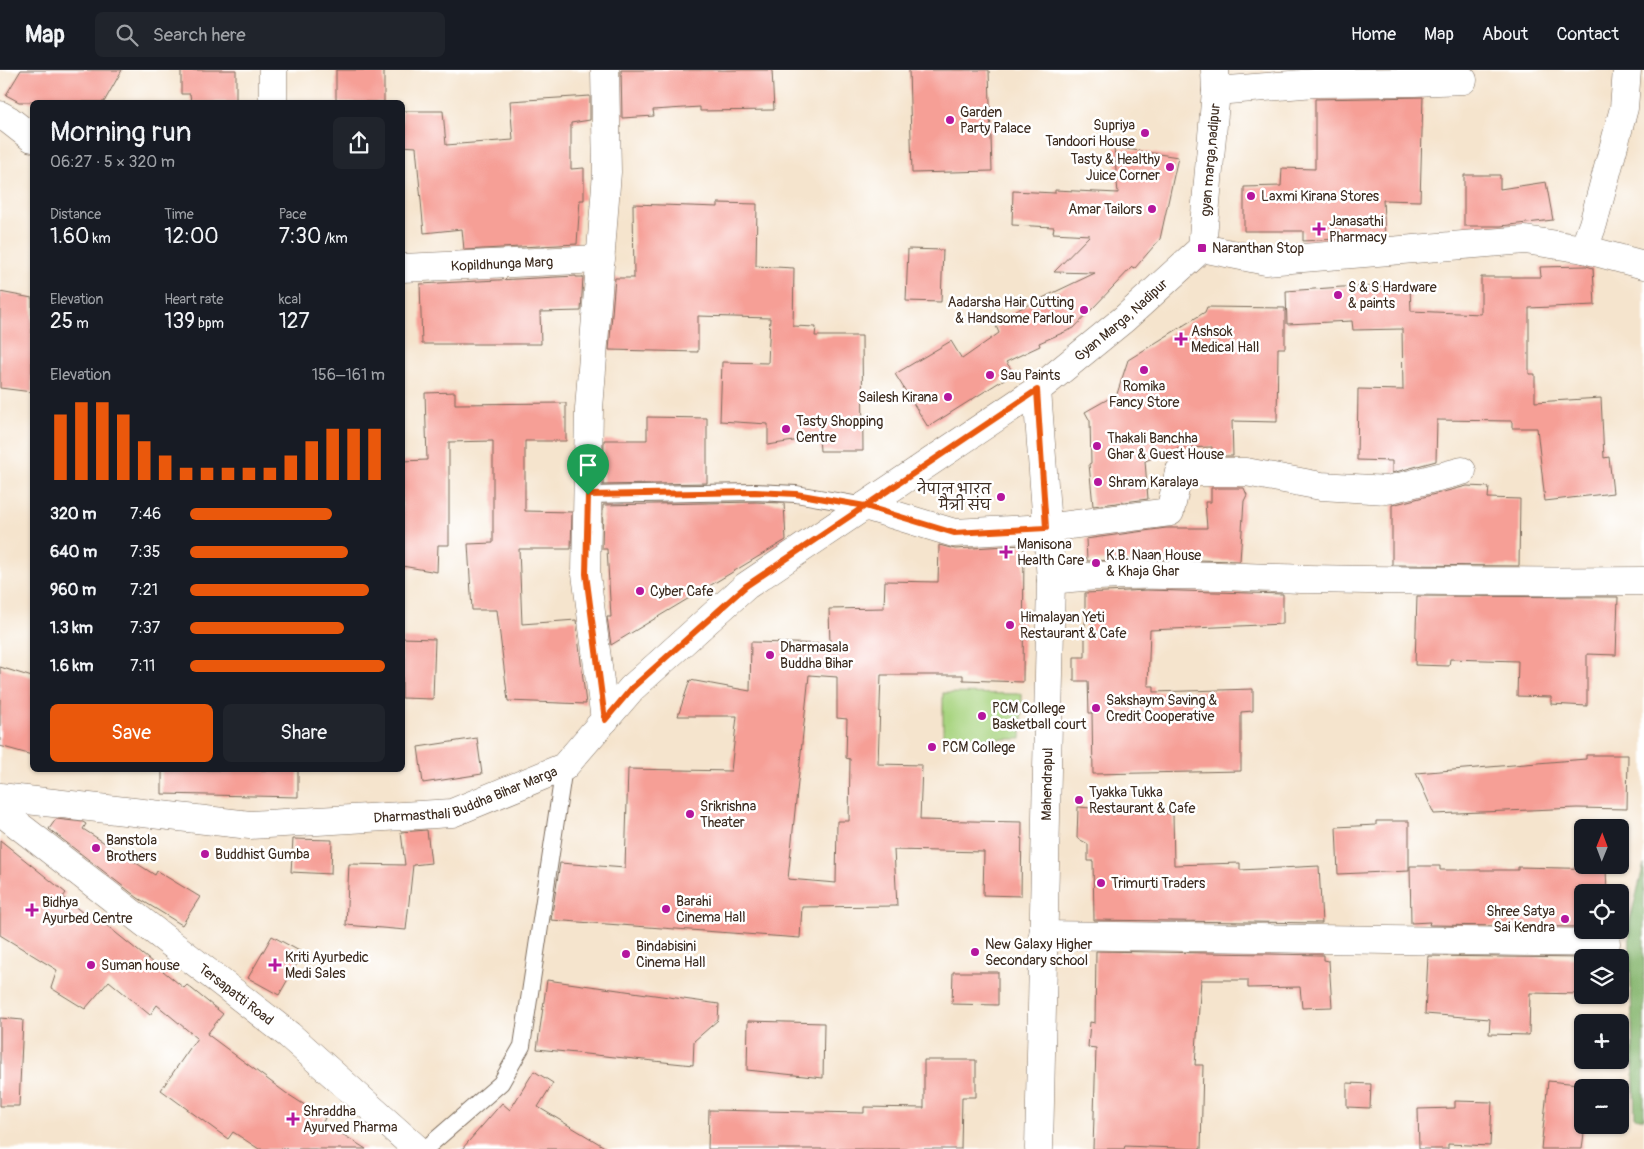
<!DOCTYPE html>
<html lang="en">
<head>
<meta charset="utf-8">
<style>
	:root { --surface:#171b24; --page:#20242c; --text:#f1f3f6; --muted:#9ea1a6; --line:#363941; --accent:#ea580c }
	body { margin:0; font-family:Pangolin,"Playpen Sans Deva",sans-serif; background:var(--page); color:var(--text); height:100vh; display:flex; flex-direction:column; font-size:19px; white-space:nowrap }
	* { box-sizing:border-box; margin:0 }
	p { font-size:16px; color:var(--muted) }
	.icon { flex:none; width:28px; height:28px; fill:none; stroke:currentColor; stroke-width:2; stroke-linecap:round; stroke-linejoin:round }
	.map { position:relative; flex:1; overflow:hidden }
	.panel { position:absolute; left:30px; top:30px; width:375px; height:672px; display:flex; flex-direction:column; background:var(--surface); border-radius:8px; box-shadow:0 1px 4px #0004 }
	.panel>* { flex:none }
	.needle { width:32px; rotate:1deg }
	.controls { position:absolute; left:1574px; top:749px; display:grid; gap:10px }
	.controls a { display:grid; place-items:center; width:55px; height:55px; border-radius:8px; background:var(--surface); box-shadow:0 1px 4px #0004; font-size:25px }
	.pin { position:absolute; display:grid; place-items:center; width:42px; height:42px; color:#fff; margin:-51px -21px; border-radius:50% 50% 50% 0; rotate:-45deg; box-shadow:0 0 5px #0007 }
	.pin .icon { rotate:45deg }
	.round { display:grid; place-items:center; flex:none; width:52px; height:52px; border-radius:8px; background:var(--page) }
	.head { display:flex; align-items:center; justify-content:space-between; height:85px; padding:0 20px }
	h1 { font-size:28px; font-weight:600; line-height:38px }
	.stats { display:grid; grid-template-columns:repeat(3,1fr); gap:8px; height:85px; padding:5px 20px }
	.stats div { display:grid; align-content:center }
	.stats b { font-size:21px; font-weight:600 }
	.stats small { font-size:14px; font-weight:400 }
	.stats p { font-size:14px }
	.chart { height:140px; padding:10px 20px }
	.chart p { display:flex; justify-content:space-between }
	.chart svg { width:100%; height:90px; margin-top:5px; stroke:var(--accent); stroke-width:6 }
	.action { display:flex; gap:10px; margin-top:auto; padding:10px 20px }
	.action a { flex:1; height:58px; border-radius:8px; background:var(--accent); color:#fff; font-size:20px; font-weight:600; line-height:58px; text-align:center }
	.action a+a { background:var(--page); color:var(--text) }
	ul { padding:0 20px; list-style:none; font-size:16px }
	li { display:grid; grid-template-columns:80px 60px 1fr; align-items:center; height:38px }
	li i { height:12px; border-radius:6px; background:var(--accent) }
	header { display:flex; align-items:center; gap:30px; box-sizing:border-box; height:70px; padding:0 25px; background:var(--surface); border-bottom:1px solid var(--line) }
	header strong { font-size:24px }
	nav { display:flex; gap:28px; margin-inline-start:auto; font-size:18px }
	.search { width:350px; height:45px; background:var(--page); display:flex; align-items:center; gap:12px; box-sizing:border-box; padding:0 18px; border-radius:8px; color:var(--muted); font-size:19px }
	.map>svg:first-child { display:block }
</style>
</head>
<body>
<header>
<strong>Map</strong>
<div class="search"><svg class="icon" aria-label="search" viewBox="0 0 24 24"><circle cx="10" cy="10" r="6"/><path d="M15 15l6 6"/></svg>Search here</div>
<nav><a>Home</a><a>Map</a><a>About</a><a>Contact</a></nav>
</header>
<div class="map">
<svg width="1644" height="1079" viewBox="0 0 1644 1079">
	<rect width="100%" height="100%" fill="#fff"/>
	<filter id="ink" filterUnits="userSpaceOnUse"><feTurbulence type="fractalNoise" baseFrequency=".02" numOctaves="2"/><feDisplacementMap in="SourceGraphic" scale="10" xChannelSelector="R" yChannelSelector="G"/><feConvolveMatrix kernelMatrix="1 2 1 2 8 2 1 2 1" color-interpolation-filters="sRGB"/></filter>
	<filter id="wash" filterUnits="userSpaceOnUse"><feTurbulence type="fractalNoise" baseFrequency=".0096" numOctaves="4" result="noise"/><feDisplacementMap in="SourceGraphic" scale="20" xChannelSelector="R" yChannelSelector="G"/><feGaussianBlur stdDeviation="1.12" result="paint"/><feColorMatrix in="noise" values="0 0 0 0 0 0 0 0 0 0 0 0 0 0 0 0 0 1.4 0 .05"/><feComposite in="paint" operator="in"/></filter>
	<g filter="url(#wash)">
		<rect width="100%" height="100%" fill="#f5e4cd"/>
		<polygon fill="#a8d480" stroke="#727f4f" points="943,623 1022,624 1021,669 943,669"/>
		<polygon fill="#86b66e" stroke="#607046" points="1644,794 1644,1049 1635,1047 1629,854"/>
		<g id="blocks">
			<g fill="#f69f96" fill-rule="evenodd">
				<polygon points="21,0 122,0 104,32 19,32 6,25"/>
				<polygon points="181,0 236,0 236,32 191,32 190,24 181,24"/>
				<rect x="336" y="0" width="48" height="32"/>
				<polygon points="621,0 772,0 774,40 700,41 700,37 653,40 654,46 622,48"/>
				<polygon points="909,0 989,0 992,101 912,103"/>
				<polygon points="590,26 590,50 571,53 571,99 584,98 584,130 580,130 577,174 464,180 462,159 424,163 416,77 402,76 402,41 443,41 446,75 513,70 510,31"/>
				<polygon points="1423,27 1420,131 1383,130 1385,166 1303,171 1303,161 1244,161 1244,117 1281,116 1282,98 1315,99 1315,29"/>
				<polygon points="1114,77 1178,87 1160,169 1135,198 1132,197 1074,258 1039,273 1040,276 1006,292 1014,303 928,357 895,304 951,271 962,289 999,263 994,251 1095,203 1054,202 1090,165 1053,163 1054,157 1012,155 1013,121 1055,123 1055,120 1118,123"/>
				<polygon points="1464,105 1500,105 1500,119 1546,112 1553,150 1501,156 1464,156"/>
				<polygon points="718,133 757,134 756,196 794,198 793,256 816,257 815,266 862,266 863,381 820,381 819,367 768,375 768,354 720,351 722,292 768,293 770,248 698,246 698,282 609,280 615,208 634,208 633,134 718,137"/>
				<polygon points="908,179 943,180 941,232 906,231"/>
				<polygon points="1586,196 1593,198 1595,235 1529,238 1529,304 1535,304 1535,332 1601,328 1604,388 1609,387 1613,423 1545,431 1537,358 1512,358 1512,351 1437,350 1436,391 1392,403 1392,391 1357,390 1358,319 1403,320 1402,259 1353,260 1352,251 1287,254 1286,221 1342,217 1410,216 1411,241 1481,244 1481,207 1541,207 1540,197"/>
				<polygon points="576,206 576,207 583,207 581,241 540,242 541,274 422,274 420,214"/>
				<polygon points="0,222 32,228 32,322 0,318"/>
				<polygon points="1207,237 1285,238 1285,278 1278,278 1277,352 1232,351 1233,386 1212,386 1212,377 1180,378 1145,391 1148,429 1093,436 1089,394 1091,393 1090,351 1085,342 1117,324 1128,290 1205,242"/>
				<polygon points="455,322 455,334 566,333 566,371 525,371 525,441 572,442 571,479 519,479 522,554 576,550 586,634 508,631 497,540 472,540 468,474 493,473 493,371 449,372 449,475 438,475 437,502 402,496 402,391 427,390 425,323"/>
				<polygon points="647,347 707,348 707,413 603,415 604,370 647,370"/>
				<polygon points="1467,416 1489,417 1488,428 1520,429 1519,496 1392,495 1392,435"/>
				<polygon points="1211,418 1244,418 1247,425 1244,431 1240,491 1147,489 1087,491 1086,469 1166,458 1207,458 1205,432 1211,432"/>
				<polygon points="755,432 784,433 786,470 611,575 607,547 611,547 607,479 602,479 603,435"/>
				<path d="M939 475 955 479 1024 475 1023 612 963 610V605H881L878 694 922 695 920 750 1022 752 1021 826 983 825 984 782 894 780 897 836 802 837 800 868 551 850 560 793 625 798 628 699 731 701 737 646H678L690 610 750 621 751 572 830 574 829 539 884 538 885 511 938 512ZM809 605 837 607V648L847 649 846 688 850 689 849 751H837L836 813 788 809Z"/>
				<polygon points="1147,520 1283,524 1283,554 1150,560 1148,616 1154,616 1154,622 1253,619 1253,641 1241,642 1241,701 1093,704 1092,643 1089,643 1088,611 1074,611 1074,587 1085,587 1085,523"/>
				<polygon points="1417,526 1618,527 1616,585 1587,584 1587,636 1551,634 1551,627 1517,626 1518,591 1450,589 1449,596 1415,595"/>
				<polygon points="402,568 435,569 433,629 402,628"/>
				<polygon points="0,597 32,607 32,685 0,676"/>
				<polygon points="477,668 482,704 423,713 418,677"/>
				<polygon points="1586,685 1628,685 1627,739 1577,738 1434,744 1416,703 1586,689"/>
				<polygon points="162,700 298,700 298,727 162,724"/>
				<polygon points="1078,737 1173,744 1174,795 1240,793 1240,800 1319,796 1322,853 1094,850 1093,791 1088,791 1088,774 1077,768"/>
				<polygon points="56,749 83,752 86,754 83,759 155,805 157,801 200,827 182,855 138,828 49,759"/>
				<polygon points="1376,751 1409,751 1409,801 1338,804 1336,757 1376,755"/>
				<polygon points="427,760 431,793 413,795 406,860 346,855 349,794 405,795 401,762"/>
				<polygon points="293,769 332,770 331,804 291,802"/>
				<polygon points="0,770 66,823 63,827 97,854 100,850 184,918 187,915 223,944 207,964 286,1023 325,1048 323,1052 366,1079 259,1079 233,1062 228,1069 161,1020 197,968 157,935 150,945 109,911 85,939 51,918 57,900 0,865"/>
				<polygon points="1410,796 1440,796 1440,800 1518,800 1518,797 1606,799 1607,822 1582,822 1582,857 1429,855 1430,852 1411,853"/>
				<polygon points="272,866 303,883 279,925 248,908"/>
				<polygon points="1096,881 1324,885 1324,890 1329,891 1332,937 1302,938 1300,917 1248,918 1248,910 1201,910 1195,995 1203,995 1201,1079 1125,1076 1124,1079 1093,1079 1096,978 1088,977 1090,952 1095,953"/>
				<polygon points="1428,886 1582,888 1582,924 1530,923 1529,965 1489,964 1490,949 1425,944"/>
				<polygon points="953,902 998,902 998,935 952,934"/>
				<polygon points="547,910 719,934 718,950 694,971 693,995 537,979"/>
				<polygon points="0,948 23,950 19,1036 0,1036"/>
				<polygon points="748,951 824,953 823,1008 747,1000"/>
				<polygon points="924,990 976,990 976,1027 962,1027 961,1079 708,1079 709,1040 864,1043 864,1037 924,1038"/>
				<polygon points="534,1001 553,1013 538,1037 608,1079 462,1079 502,1033 510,1040"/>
				<polygon points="1548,1011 1589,1015 1588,1018 1582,1018 1582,1055 1585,1055 1582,1079 1541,1079"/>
				<polygon points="1347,1013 1371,1014 1370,1038 1347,1037"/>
				<polygon points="1455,1031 1492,1032 1490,1076 1448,1074 1448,1079 1419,1079 1418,1039 1455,1038"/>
			</g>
		</g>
	</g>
	<g filter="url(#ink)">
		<use href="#blocks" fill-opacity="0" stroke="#7c6b5b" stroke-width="1"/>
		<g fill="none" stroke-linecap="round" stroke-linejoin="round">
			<defs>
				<g id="lane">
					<polyline points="587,425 755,422 796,424 865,436"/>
					<polyline points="425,1079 501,1013 522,976 564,697"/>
				</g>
				<g id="street">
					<polyline points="273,0 273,32"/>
					<polyline points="1216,21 1315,13 1414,12 1463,10"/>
					<polyline points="0,45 9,50 32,68"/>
					<polyline points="1584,179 1593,154 1624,38 1627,0"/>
					<path id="s1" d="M402 198 601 189"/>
					<polyline points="1046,458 1170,442 1179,402 1246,402 1321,416 1387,420 1462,401"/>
					<path d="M1051 510C1136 500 1223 507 1308 509 1420 511 1532 512 1644 511"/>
					<polyline points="605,650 586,504 589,339 607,102 605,0"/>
					<polyline points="1043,865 1606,873"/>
				</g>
				<g id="secondary">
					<polyline points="1202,178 1266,191 1525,170 1584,179 1644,195"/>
					<polyline points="865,436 954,463 1046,458"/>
					<path id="s2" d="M0 727 250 755 452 743 564 697 632 618 746 516 1037 320"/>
					<path id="s3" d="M0 741 289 965 417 1079"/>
				</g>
				<g id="primary">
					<path id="s4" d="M1039 1079 1051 510 1037 320 1124 249 1202 178 1216 21 1215 0"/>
				</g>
			</defs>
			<use href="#lane" stroke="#7c6b5b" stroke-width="18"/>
			<use href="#street" stroke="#7c6b5b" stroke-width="29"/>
			<use href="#secondary" stroke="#7c6b5b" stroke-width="29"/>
			<use href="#primary" stroke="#7c6b5b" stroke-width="29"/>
			<use href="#lane" stroke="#fff" stroke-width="16"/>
			<use href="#street" stroke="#fff" stroke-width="28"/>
			<use href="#secondary" stroke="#fff" stroke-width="28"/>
			<use href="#primary" stroke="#fff" stroke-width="28"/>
		</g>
	</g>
	<g fill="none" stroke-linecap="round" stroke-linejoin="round" filter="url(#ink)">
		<defs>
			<polyline id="route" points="588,425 586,504 605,650 632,618 746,516 865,436 954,463 1046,458 1037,320 865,436 796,424 755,422 588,425"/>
		</defs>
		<use href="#route" stroke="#fff" stroke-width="10"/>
		<use href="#route" stroke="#ea580c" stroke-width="6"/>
	</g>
	<g fill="#b5179e" stroke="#fff" stroke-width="2">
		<circle cx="950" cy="50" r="5"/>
		<circle cx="1145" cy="63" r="5"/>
		<circle cx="1170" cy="97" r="5"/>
		<circle cx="1251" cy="126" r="5"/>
		<circle cx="1152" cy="139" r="5"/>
		<path d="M1316.5 151.5h5v5h5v5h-5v5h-5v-5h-5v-5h5z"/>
		<rect x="1197" y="173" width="10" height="10" rx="2.5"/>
		<circle cx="1338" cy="225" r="5"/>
		<circle cx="1084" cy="240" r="5"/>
		<path d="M1178.5 261.5h5v5h5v5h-5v5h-5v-5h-5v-5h5z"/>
		<circle cx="1144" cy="300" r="5"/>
		<circle cx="990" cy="305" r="5"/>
		<circle cx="948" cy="327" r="5"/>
		<circle cx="786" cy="359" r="5"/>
		<circle cx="1097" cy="376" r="5"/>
		<circle cx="1098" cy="412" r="5"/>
		<circle cx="1001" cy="427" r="5"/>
		<path d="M1003.5 474.5h5v5h5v5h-5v5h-5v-5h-5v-5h5z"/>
		<circle cx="1096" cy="493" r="5"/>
		<circle cx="640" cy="521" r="5"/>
		<circle cx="1010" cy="555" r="5"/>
		<circle cx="770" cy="585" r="5"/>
		<circle cx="1096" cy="638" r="5"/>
		<circle cx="982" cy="646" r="5"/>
		<circle cx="932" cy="677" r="5"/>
		<circle cx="1079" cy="730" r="5"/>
		<circle cx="690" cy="744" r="5"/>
		<circle cx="96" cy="778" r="5"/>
		<circle cx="205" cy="784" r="5"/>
		<circle cx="1101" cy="813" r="5"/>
		<circle cx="666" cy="839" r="5"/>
		<path d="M29.5 832.5h5v5h5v5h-5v5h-5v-5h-5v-5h5z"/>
		<circle cx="1565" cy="849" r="5"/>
		<circle cx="975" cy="882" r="5"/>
		<circle cx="626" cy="884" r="5"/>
		<circle cx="91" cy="895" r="5"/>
		<path d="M272.5 887.5h5v5h5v5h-5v5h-5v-5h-5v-5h5z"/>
		<path d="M290.5 1041.5h5v5h5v5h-5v5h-5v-5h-5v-5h5z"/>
	</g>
	<g text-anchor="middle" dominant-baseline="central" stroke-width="5" stroke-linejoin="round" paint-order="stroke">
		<g font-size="14" fill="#3b2a1e" stroke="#fff" text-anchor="start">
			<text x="960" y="42">Garden<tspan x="960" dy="16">Party Palace</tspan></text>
			<text x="1135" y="55" text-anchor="end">Supriya<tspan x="1135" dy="16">Tandoori House</tspan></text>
			<text x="1160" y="89" text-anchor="end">Tasty &amp; Healthy<tspan x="1160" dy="16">Juice Corner</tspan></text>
			<text x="1261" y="126">Laxmi Kirana Stores</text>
			<text x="1142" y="139" text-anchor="end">Amar Tailors</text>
			<text x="1329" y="151">Janasathi<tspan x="1329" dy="16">Pharmacy</tspan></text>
			<text x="1212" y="178">Naranthan Stop</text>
			<text x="1348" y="217">S &amp; S Hardware<tspan x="1348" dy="16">&amp; paints</tspan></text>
			<text x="1074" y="232" text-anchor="end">Aadarsha Hair Cutting<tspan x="1074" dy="16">&amp; Handsome Parlour</tspan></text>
			<text x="1191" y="261">Ashsok<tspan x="1191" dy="16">Medical Hall</tspan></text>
			<text x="1000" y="305">Sau Paints</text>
			<text x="1144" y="316" text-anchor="middle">Romika<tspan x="1144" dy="16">Fancy Store</tspan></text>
			<text x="938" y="327" text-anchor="end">Sailesh Kirana</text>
			<text x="796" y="351">Tasty Shopping<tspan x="796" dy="16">Centre</tspan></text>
			<text x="1107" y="368">Thakali Banchha<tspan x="1107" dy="16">Ghar &amp; Guest House</tspan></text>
			<text x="1108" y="412">Shram Karalaya</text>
			<text x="991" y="419" text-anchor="end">नेपाल भारत<tspan x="991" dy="16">मैत्री संघ</tspan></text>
			<text x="1017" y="474">Manisona<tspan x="1017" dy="16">Health Care</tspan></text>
			<text x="1106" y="485">K.B. Naan House<tspan x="1106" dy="16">&amp; Khaja Ghar</tspan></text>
			<text x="650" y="521">Cyber Cafe</text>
			<text x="1020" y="547">Himalayan Yeti<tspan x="1020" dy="16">Restaurant &amp; Cafe</tspan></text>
			<text x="780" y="577">Dharmasala<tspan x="780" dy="16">Buddha Bihar</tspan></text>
			<text x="1106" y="630">Sakshaym Saving &amp;<tspan x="1106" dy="16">Credit Cooperative</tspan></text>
			<text x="992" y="638">PCM College<tspan x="992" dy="16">Basketball court</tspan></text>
			<text x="942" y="677">PCM College</text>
			<text x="1089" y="722">Tyakka Tukka<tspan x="1089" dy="16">Restaurant &amp; Cafe</tspan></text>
			<text x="700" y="736">Srikrishna<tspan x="700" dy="16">Theater</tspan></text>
			<text x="106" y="770">Banstola<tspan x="106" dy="16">Brothers</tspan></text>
			<text x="215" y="784">Buddhist Gumba</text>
			<text x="1111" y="813">Trimurti Traders</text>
			<text x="676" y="831">Barahi<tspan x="676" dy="16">Cinema Hall</tspan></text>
			<text x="42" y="832">Bidhya<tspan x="42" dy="16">Ayurbed Centre</tspan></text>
			<text x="1555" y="841" text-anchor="end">Shree Satya<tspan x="1555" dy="16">Sai Kendra</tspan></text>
			<text x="985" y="874">New Galaxy Higher<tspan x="985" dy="16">Secondary school</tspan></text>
			<text x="636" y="876">Bindabisini<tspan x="636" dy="16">Cinema Hall</tspan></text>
			<text x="285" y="887">Kriti Ayurbedic<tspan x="285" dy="16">Medi Sales</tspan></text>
			<text x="101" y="895">Suman house</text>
			<text x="303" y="1041">Shraddha<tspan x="303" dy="16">Ayurved Pharma</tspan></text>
		</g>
		<g font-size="14" fill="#3b2a1e" stroke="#fff">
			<text stroke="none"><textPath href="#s4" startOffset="1066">gyan marga,nadipur</textPath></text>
			<text stroke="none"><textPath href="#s1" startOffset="100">Kopildhunga Marg</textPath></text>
			<text stroke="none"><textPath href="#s4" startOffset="869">Gyan Marga, Nadipur</textPath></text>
			<text stroke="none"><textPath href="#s4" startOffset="365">Mahendrapul</textPath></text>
			<text stroke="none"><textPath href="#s2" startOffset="471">Dharmasthali Buddha Bihar Marga</textPath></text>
			<text stroke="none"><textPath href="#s3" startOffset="299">Tersapatti Road</textPath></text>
		</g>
	</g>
</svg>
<div class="controls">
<a><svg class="needle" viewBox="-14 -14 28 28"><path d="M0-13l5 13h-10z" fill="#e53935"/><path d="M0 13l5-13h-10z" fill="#9ea1a6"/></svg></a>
<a><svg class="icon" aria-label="locate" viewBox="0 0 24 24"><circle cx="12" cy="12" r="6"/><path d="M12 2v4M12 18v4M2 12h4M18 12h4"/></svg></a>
<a><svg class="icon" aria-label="layers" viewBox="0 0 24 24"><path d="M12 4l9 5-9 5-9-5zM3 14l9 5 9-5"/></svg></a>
<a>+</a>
<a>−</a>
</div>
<div class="pin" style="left:588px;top:425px;background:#1e9e55"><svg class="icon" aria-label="arrive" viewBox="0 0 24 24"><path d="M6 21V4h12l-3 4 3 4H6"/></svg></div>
<section class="panel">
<div class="head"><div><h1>Morning run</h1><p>06:27 · 5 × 320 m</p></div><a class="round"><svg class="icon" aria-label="share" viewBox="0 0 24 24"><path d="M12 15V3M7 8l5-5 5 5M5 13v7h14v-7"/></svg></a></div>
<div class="stats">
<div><p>Distance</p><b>1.60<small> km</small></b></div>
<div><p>Time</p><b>12:00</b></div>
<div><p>Pace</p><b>7:30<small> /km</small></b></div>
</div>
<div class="stats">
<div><p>Elevation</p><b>25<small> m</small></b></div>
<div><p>Heart rate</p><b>139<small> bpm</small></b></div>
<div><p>kcal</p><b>127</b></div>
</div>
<div class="chart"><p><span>Elevation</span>156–161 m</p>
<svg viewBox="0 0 160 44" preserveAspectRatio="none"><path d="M5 44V12M15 44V6M25 44V6M35 44V12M45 44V25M55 44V32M65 44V38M75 44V38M85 44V38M95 44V38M105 44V38M115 44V32M125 44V25M135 44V19M145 44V19M155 44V19"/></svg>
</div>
<ul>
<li><b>320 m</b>7:46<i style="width:73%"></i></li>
<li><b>640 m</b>7:35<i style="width:81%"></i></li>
<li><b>960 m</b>7:21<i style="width:92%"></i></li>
<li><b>1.3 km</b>7:37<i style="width:79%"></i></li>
<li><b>1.6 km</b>7:11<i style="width:100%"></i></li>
</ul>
<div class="action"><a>Save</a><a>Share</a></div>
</section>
</div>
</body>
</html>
